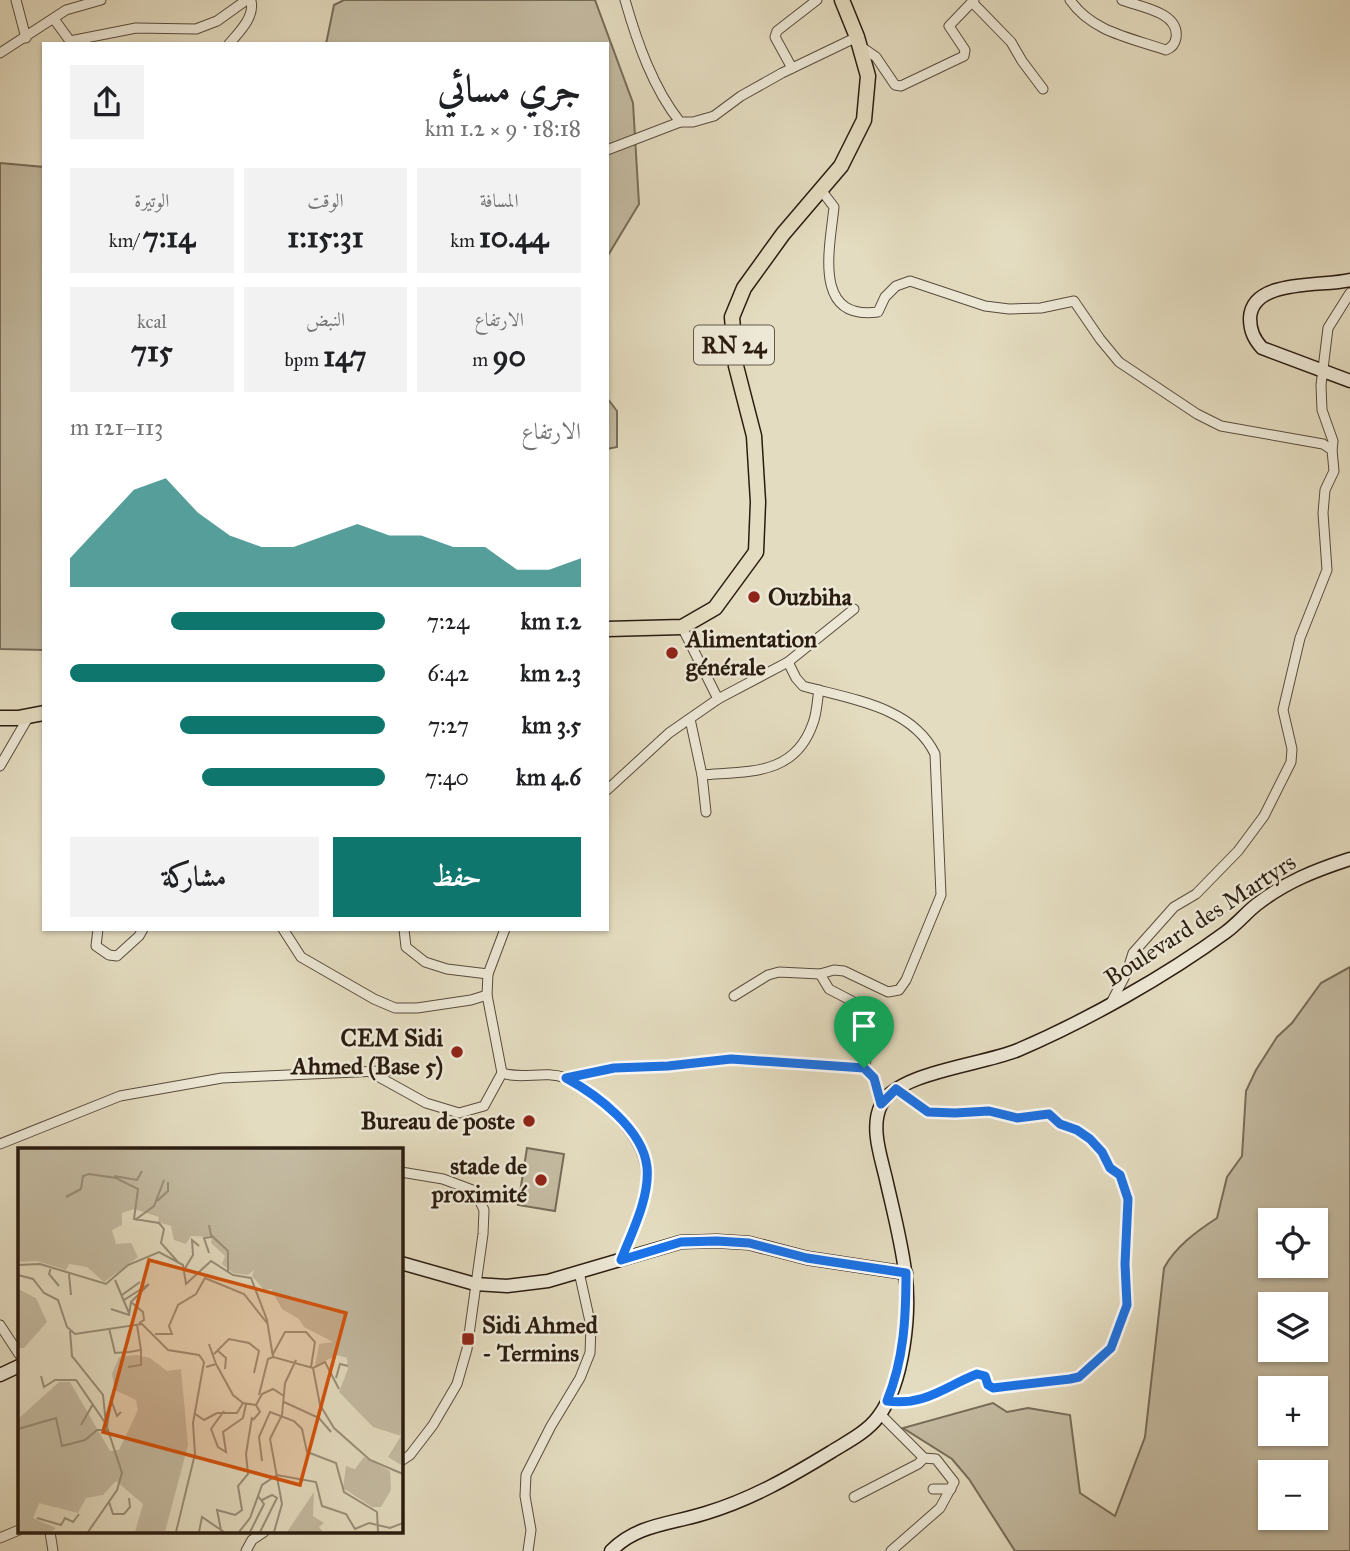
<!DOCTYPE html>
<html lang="ar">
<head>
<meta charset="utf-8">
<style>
	:root { --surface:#fff; --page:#f2f2f2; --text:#202124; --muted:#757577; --accent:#0f766e }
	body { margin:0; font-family:"IM FELL Great Primer",Amiri,serif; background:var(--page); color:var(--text); direction:rtl; height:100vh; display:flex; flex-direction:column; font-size:26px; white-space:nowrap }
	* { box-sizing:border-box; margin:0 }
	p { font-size:23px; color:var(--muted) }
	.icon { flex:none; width:38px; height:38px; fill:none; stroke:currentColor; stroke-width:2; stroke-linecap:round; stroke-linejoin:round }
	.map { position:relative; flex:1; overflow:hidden; direction:ltr }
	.panel { position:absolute; left:42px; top:42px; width:567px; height:889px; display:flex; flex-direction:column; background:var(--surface); border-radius:0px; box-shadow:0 2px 5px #0004; direction:rtl }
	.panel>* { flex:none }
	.buttons { position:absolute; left:1258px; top:1208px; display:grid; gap:14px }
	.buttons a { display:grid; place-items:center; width:70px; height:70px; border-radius:0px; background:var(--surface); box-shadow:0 2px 5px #0004; font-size:35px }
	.pin { position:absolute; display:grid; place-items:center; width:60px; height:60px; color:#fff; margin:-72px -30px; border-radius:50% 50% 50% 0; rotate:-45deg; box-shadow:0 0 7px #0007 }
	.pin .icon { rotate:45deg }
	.round { display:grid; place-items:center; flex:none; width:74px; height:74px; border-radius:0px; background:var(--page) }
	.overview { display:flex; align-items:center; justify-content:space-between; height:119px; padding:0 28px }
	h1 { font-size:38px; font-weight:700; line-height:52px }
	.stats { display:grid; grid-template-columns:repeat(3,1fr); gap:10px; height:119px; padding:7px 28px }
	.stats div { display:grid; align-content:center; border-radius:0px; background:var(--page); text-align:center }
	.stats b { font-size:30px; font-weight:700 }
	.stats small { font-size:19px; font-weight:400 }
	.stats p { font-size:19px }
	.chart { height:196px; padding:14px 28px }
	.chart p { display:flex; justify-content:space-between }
	.chart svg { width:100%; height:126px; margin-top:7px; fill:var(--accent); opacity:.7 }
	.action { display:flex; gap:14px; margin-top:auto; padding:14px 28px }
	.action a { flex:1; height:80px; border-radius:0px; background:var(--accent); color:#fff; font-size:28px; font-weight:700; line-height:80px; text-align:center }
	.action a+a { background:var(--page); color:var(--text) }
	ul { padding:0 28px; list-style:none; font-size:23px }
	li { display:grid; grid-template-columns:112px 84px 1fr; align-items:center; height:52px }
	li i { height:18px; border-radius:9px; background:var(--accent) }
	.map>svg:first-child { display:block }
</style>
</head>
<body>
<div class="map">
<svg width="1350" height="1551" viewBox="0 0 1350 1551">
	<rect width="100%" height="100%" fill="#e4dcc0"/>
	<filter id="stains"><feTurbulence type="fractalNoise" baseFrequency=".00286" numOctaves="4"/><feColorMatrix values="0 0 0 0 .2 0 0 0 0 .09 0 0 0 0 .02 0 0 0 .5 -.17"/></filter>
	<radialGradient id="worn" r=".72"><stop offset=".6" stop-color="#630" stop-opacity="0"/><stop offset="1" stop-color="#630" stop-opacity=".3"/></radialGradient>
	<g fill="#c4bba2" stroke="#776c59" stroke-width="2" fill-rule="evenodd">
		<polygon points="344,0 595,0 633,103 639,204 607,257 607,44 326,44 334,5"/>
		<polygon points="0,163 44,167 44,650 0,649"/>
		<polygon points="607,398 617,411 617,447 607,449"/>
		<path d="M1350 967V1551H1015L969 1479 952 1459 903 1428 993 1403 1007 1412 1028 1408 1070 1415 1080 1493 1115 1516 1145 1437 1164 1268C1175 1247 1197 1231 1217 1218L1227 1177 1242 1156 1246 1091 1256 1070 1277 1037 1292 1023 1321 983ZM1270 1220H1316V1265H1270ZM1270 1304H1316V1349H1270ZM1270 1388H1316V1433H1270ZM1270 1472H1316V1517H1270Z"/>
		<polygon points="527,1148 564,1154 555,1211 518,1205"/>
	</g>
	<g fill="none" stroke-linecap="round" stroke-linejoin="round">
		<defs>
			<g id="street">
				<polyline points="16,0 26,38"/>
				<path d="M625 0C637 42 653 88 680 122H693L714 116 741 96 782 73 857 37"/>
				<path d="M1070 0C1092 32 1131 38 1166 50 1171 48 1175 44 1176 38 1180 12 1140 7 1122 0"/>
				<polyline points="972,2 1011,42 1022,61 1043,89"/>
				<path d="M54 19 70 41 136 28 196 29 217 21 245 1H251C255 17 239 32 229 44"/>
				<polyline points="860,46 876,57 895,85 901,86 964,56 965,50 949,26 974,0"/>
				<polyline points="0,53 66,10 101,0"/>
				<polyline points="792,68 775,37 777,31 817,0"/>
				<polyline points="607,150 680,122"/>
				<path d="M821 190 834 207C830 247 812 321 878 312L885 297 896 286 910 281 985 306 1009 309 1041 308 1074 301 1100 339 1119 362 1197 414 1221 426 1323 444 1332 450 1334 471 1325 490 1323 513 1327 570 1300 638 1283 710 1292 749 1291 762 1264 816 1238 851 1196 894 1174 907 1133 953 1127 972 1111 1003"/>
				<polyline points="1332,450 1333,441 1322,410 1321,385 1328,328 1350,293"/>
				<polyline points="718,699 788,662 854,609"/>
				<polyline points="690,719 702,775 706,812"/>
				<polyline points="0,766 29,716"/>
				<path d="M702 775C749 771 795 776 813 723 817 713 817 701 819 690"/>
				<polyline points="607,790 669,733 718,699 682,627"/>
				<polyline points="98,929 96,946 109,955 117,956 139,936 143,929"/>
				<polyline points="283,929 301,957 374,999 395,1008 417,1008 471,1000 487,995"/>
				<polyline points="404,929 406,947 425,962 447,969 488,974"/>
				<polyline points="820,974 829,989 869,1010 874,1017 875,1025 864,1068"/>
				<path d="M734 996 768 975 779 972 820 974 834 970 844 971 888 992 899 990 906 980 941 895 935 754C912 706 849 699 803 686L796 678 788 662"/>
				<polyline points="370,1072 426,1103 459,1113 484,1106 502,1073 487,995 488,974 505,929"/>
				<path d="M502 1073C523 1080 544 1070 566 1078 583 1084 596 1097 609 1109 668 1164 645 1194 621 1260"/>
				<path d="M566 1078 614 1067 668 1066 731 1059 858 1067C876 1070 877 1089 881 1104"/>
				<polyline points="0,1144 120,1096 222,1078 402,1070"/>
				<polyline points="401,1172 443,1179 475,1191 484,1210 483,1234 467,1349 457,1384 433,1425 410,1455 401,1461"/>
				<polyline points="0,1325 19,1354"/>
				<path d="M887 1400C925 1406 944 1388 977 1374L985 1376 988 1385 993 1388 1078 1377 1111 1348 1127 1305 1126 1264 1128 1199 1120 1175 1109 1168 1102 1152 1090 1139 1077 1130 1060 1124 1049 1114 1017 1118 989 1111 955 1113 928 1112 896 1089"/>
				<polyline points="880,1414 924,1458 936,1459 954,1482 940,1508 891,1551"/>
				<polyline points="933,1489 951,1489"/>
				<polyline points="854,1497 918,1464 924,1458"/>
				<polyline points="50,1532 53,1551"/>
				<polyline points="0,1538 19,1530"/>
				<polyline points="246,1551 252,1540 264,1532"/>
				<polyline points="528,1551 531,1530 525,1496 526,1475 551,1426 580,1378 590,1353 591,1326 579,1272"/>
			</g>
			<g id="secondary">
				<path d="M1350 280C1323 287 1252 278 1250 318 1250 331 1254 339 1262 348L1350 381"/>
				<polyline points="401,1263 475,1284 507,1286 548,1281 681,1242 717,1241 749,1243 807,1258 906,1273"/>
				<polyline points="0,1375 19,1366"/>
				<path d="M611 1551C637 1524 672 1524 706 1513 752 1499 790 1477 831 1452 847 1442 867 1432 878 1417 904 1383 911 1312 905 1271 901 1240 893 1210 886 1179 881 1157 870 1127 881 1105 897 1072 983 1065 1018 1050 1086 1021 1166 976 1226 932 1237 924 1246 913 1256 905 1285 882 1316 870 1350 859"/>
			</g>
			<g id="primary">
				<polyline points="607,629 682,627 715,608 756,552 758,502 754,436 736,366 732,317 744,288 783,234 841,166 864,120 868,76 857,37 842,0"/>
				<polyline points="0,718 18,718 44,713"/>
			</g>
		</defs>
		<use href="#street" stroke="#584c3c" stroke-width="11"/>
		<use href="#secondary" stroke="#2a1c10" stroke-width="15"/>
		<use href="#primary" stroke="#2a1c10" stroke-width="17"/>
		<use href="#street" stroke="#ede8d6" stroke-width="9"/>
		<use href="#secondary" stroke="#ede8d6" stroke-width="12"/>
		<use href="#primary" stroke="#e4dcc0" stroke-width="14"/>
	</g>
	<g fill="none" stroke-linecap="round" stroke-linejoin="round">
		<defs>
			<path id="route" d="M731 1059 864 1068 874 1078 881 1104 896 1089 928 1112 955 1113 989 1111 1017 1118 1049 1114 1060 1124 1077 1130 1090 1139 1102 1152 1110 1168 1120 1175 1128 1199 1125 1264 1127 1305 1111 1348 1079 1377 1070 1379 993 1388 988 1385 985 1376 977 1374C944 1387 925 1406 887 1401 904 1359 906 1318 906 1273L807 1258 749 1243 717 1241 681 1242 621 1260C632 1232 650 1197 647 1167 643 1129 597 1095 566 1078L614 1068 668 1066Z"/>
		</defs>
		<use href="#route" stroke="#fff" stroke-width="14"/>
		<use href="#route" stroke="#1a73e8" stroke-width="9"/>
	</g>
	<g fill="#8f2418" stroke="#ede8d6" stroke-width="2.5">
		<circle cx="754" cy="597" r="7"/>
		<circle cx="672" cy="653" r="7"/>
		<circle cx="457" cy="1052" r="7"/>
		<circle cx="529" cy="1121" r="7"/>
		<circle cx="541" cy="1180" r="7"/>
		<rect x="461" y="1332" width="14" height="14" rx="3.5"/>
	</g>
	<g text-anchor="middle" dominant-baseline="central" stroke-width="5" stroke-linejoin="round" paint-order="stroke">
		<rect fill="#ede8d6" stroke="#64594b" stroke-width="2" x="694" y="325.5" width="80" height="39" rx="5"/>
		<g font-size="23" font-weight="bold" fill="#2a1c10">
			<text x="734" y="345">RN 24</text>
		</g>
		<g font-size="24" font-weight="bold" fill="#2a1c10" stroke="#ede8d6" text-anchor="start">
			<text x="768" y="597">Ouzbiha</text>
			<text x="686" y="639">Alimentation<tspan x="686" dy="28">générale</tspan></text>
			<text x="443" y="1038" text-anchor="end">CEM Sidi<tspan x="443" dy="28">Ahmed (Base 5)</tspan></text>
			<text x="515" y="1121" text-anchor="end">Bureau de poste</text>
			<text x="527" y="1166" text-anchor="end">stade de<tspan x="527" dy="28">proximité</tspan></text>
			<text x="482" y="1325">Sidi Ahmed<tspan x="482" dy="28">- Termins</tspan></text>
		</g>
		<g font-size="24" fill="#2a1c10" stroke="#ede8d6">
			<text transform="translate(1200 920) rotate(-33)">Boulevard des Martyrs</text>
		</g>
	</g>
	<g transform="translate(18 1148)">
		<rect width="385" height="385" fill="#e4dcc0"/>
		<path d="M0 1H385V318L370 309 383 288 355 279 321 244 330 221 329 210 319 207 297 218 301 196 315 194 286 179 281 171 264 161 253 141 246 142 234 128 236 122 230 127 215 125 204 116 207 108 193 95 194 89 173 88 168 96 156 92 153 78 140 74 141 69 116 61 104 65V77L94 82 98 96 113 95 120 109 86 134 69 119 51 116 48 122 19 113 0 114ZM0 141 18 150 29 174 6 200H0ZM119 207 132 210 149 223 163 221 170 297 147 384H117L125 356 98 333 85 347 68 350 60 365 21 355 15 370 38 380 33 384H0V271L41 234H52L92 303 101 302 120 262 118 252 97 242 94 226 101 209ZM346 309 372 323 373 342 363 359H354L325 340 328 318 337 321ZM296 344 295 368 306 375 301 379 305 384H269Z" fill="#c4bba2"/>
		<path fill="none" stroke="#9a8f7a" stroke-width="2" d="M96 28 119 32 124 23M48 49 63 41 65 28 71 26 98 30 120 41 116 71 141 75 146 81 143 95 160 114M139 53 150 43V34M117 72 136 58 146 32M191 77 193 87 210 103V123M191 105 186 90 194 89M0 117 22 116 88 136 110 117 141 104 165 117 168 136 193 113 215 127 233 130 249 172 255 209 295 220 302 257 316 280 352 312 385 326M33 119 31 126 41 138M166 122 175 107 174 92 181 98M51 126 53 147M0 127 15 131 26 145 40 152 49 179 57 186 124 176 150 202 181 207 186 214 175 275 177 306 158 384M97 132 111 165M104 147 122 134M113 154 125 164 126 172 121 175M93 161 111 167 113 154 131 136 106 152M91 180 97 205 111 204 123 202 119 177M52 183 54 208 85 247 88 276 104 325 99 342 70 384M137 186H154L151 178 160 157 178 146 187 130 226 146 249 175M191 196 198 216M200 203 208 210 207 221M196 206 211 191 231 195 241 203 236 225M255 206 267 184H288L297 194 293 219M110 219 123 217V202M188 219 198 216 215 247 225 255 238 257M295 220 307 214 321 241M23 228 26 239 37 232H58L88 276M318 230 322 216 330 218M241 247 250 211 255 209M266 254 301 270 313 284M206 263 193 281 200 299 208 304 205 284 225 270 228 256M176 265 186 272 199 265H219L225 255M235 272 242 264 238 257 244 246 255 241 266 248M63 277 75 256M89 278 93 252 99 268 103 264M0 281 38 270 44 298 67 292 79 282H90M244 313 241 289 252 264 276 273 284 281 289 304 318 315 326 344 359 364 360 384M91 354 95 366H106L112 359 111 350M19 370 43 377 47 370 55 374 61 366M203 382 199 362 217 367 224 362 220 338 230 326 228 306 234 269M181 384 184 369 206 384M221 384 232 370 244 337 259 327 298 334 304 358 328 366 337 381 351 375 372 380 385 375M232 384 246 356 240 348M242 384 259 350 254 347 244 352M256 384 264 356 252 291 264 267 267 235 278 212"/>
		<path fill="#d5530c" fill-opacity="0.15" stroke="#d5530c" stroke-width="3.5" d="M131 112 328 165 282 337 85 284Z"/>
		<rect width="385" height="385" fill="none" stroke="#2a1c10" stroke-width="3.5"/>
	</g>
	<rect width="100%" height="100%" filter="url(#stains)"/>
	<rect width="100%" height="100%" fill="url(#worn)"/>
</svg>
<div class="buttons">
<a><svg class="icon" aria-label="locate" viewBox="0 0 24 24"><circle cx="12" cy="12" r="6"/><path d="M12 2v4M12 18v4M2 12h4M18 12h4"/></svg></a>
<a><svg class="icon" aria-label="layers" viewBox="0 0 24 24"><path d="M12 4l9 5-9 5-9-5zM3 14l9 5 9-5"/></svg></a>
<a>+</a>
<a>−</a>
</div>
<div class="pin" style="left:864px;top:1068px;background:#1e9e55"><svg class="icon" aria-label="arrive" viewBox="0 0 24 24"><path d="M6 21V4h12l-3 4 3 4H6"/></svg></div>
<section class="panel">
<div class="overview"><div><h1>جري مسائي</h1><p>18:18 · 9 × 1.2 km</p></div><a class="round"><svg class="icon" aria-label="share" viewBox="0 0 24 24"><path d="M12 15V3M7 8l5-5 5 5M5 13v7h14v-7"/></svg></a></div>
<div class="stats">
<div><p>المسافة</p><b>10.44<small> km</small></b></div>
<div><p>الوقت</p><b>1:15:31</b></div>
<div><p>الوتيرة</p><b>7:14<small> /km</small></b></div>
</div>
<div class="stats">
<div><p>الارتفاع</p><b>90<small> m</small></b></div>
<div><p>النبض</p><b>147<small> bpm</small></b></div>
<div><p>kcal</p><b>715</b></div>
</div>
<div class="chart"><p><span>الارتفاع</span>113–121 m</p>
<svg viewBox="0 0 160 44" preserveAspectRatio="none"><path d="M0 44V34L10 22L20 10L30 6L40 18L50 26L60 30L70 30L80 26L90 22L100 26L110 26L120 30L130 30L140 38L150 38L160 34V44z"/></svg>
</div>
<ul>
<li><b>1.2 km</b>7:24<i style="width:68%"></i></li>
<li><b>2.3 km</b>6:42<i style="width:100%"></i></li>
<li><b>3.5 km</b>7:27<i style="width:65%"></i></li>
<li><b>4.6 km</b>7:40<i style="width:58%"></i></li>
</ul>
<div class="action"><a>حفظ</a><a>مشاركة</a></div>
</section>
</div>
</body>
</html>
